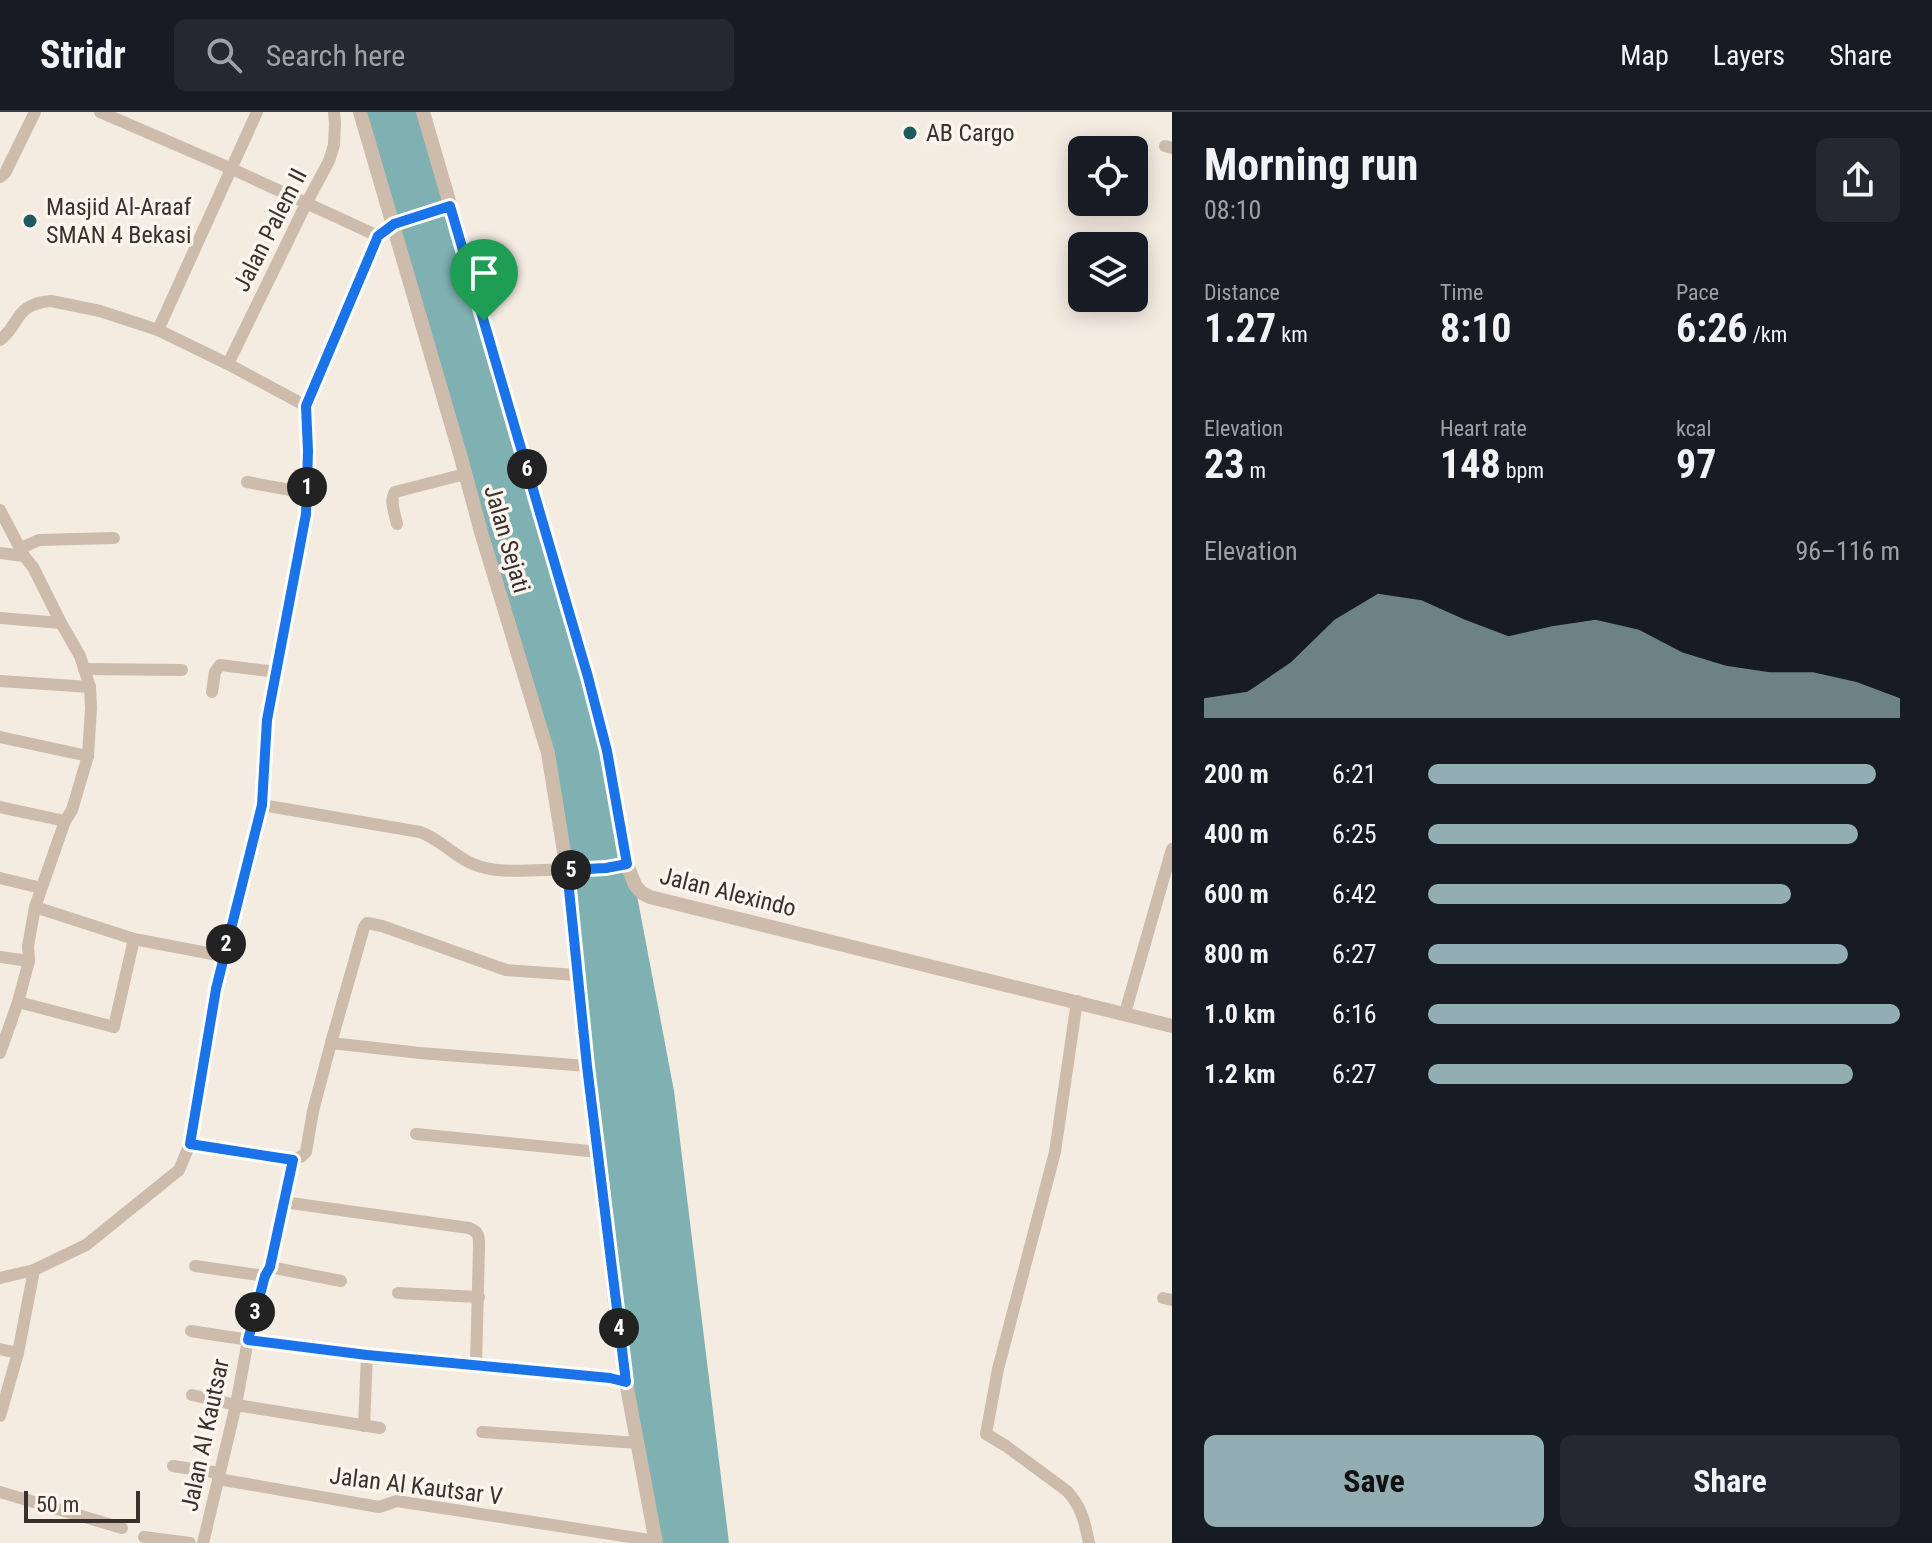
<!DOCTYPE html>
<html lang="en">
<head>
<meta charset="utf-8">
<style>
	:root { --surface:#171b24; --page:#242831; --text:#f1f3f6; --muted:#9ea1a6; --line:#363941; --accent:#92aeb2 }
	body { margin:0; font-family:"Roboto Condensed",sans-serif; background:var(--page); color:var(--text); height:100vh; display:flex; flex-direction:column; font-size:30px; white-space:nowrap }
	* { box-sizing:border-box; margin:0 }
	p { font-size:26px; color:var(--muted) }
	.icon { flex:none; width:44px; height:44px; fill:none; stroke:currentColor; stroke-width:2; stroke-linecap:round; stroke-linejoin:round }
	.map { position:relative; flex:1; overflow:hidden }
	.side { display:flex; flex-direction:column; background:var(--surface); width:760px }
	.side>* { flex:none }
	.buttons { position:absolute; left:1068px; top:24px; display:grid; gap:16px }
	.buttons a { display:grid; place-items:center; width:80px; height:80px; border-radius:12px; background:var(--surface); box-shadow:0 4px 20px #0003; font-size:40px }
	.scale { position:absolute; left:24px; bottom:20px; width:116px; box-sizing:border-box; padding-left:8px; border:4px solid #3b302b; border-top:0; font-size:22px; line-height:28px; white-space:nowrap; color:#3b302b; -webkit-text-stroke:6px #fbf5ee; paint-order:stroke }
	.pin { position:absolute; display:grid; place-items:center; width:68px; height:68px; color:#fff; margin:-82px -34px; border-radius:50% 50% 50% 0; rotate:-45deg; box-shadow:0 0 8px #0007 }
	.pin .icon { rotate:45deg }
	.km { position:absolute; width:40px; height:40px; margin:-20px; border-radius:50%; background:#222; color:#fff; font-size:22px; line-height:40px; text-align:center }
	.round { display:grid; place-items:center; flex:none; width:84px; height:84px; border-radius:12px; background:var(--page) }
	.summary { display:flex; align-items:center; justify-content:space-between; height:136px; padding:0 32px }
	h1 { font-size:44px; font-weight:700; line-height:60px }
	.stats { display:grid; grid-template-columns:repeat(3,1fr); gap:12px; height:136px; padding:8px 32px }
	.stats div { display:grid; align-content:center }
	.stats b { font-size:40px; font-weight:700 }
	.stats small { font-size:22px; font-weight:400 }
	.stats p { font-size:22px }
	.chart { height:224px; padding:16px 32px }
	.chart p { display:flex; justify-content:space-between }
	.chart svg { width:100%; height:144px; margin-top:8px; fill:var(--accent); opacity:.7 }
	.cta { display:flex; gap:16px; margin-top:auto; padding:16px 32px }
	.cta a { flex:1; height:92px; border-radius:12px; background:var(--accent); color:#111; font-size:32px; font-weight:700; line-height:92px; text-align:center }
	.cta a+a { background:var(--page); color:var(--text) }
	ul { padding:0 32px; list-style:none; font-size:26px }
	li { display:grid; grid-template-columns:128px 96px 1fr; align-items:center; height:60px }
	li i { height:20px; border-radius:10px; background:var(--accent) }
	header { display:flex; align-items:center; gap:48px; box-sizing:border-box; height:112px; padding:0 40px; background:var(--surface); border-bottom:2px solid var(--line) }
	header strong { font-size:38px }
	nav { display:flex; gap:44px; margin-inline-start:auto; font-size:28px }
	.search { width:560px; height:72px; background:var(--page); display:flex; align-items:center; gap:20px; box-sizing:border-box; padding:0 28px; border-radius:12px; color:var(--muted); font-size:30px }
	main { display:flex; flex:1; min-height:0 }
	.map>svg:first-child { display:block }
</style>
</head>
<body>
<header>
<strong>Stridr</strong>
<div class="search"><svg class="icon" aria-label="search" viewBox="0 0 24 24"><circle cx="10" cy="10" r="6"/><path d="M15 15l6 6"/></svg>Search here</div>
<nav><a>Map</a><a>Layers</a><a>Share</a></nav>
</header>
<main>
<div class="map">
<svg width="1172" height="1431" viewBox="0 0 1172 1431">
	<rect width="100%" height="100%" fill="#f4ebe1"/>
	<polygon fill="#7fb0b2" points="361,0 423,0 576,526 635,773 674,979 729,1431 656,1431 626,1270 549,647"/>
	<g fill="none" stroke-linecap="round" stroke-linejoin="round">
		<g stroke="#cdbbac" stroke-width="12">
			<polyline points="100,0 232,57 378,124 394,112 450,94"/>
			<polyline points="1165,34 1172,36"/>
			<polyline points="0,65 5,61 35,0"/>
			<polyline points="158,218 257,0"/>
			<path d="M0 228C21 212 14 192 51 189L100 199 158 218 228 252 306 294"/>
			<polyline points="228,252 306,92 329,49 334,33 335,11 334,0"/>
			<polyline points="247,370 307,381"/>
			<polyline points="0,398 24,444 33,455 61,511 80,544 90,575 91,596 88,644 72,698 65,709 35,795 28,834 29,849 18,890 0,941"/>
			<path d="M397 412C395 402 389 388 395 380L465 362"/>
			<polyline points="21,436 39,428 114,426"/>
			<polyline points="0,441 24,444"/>
			<polyline points="0,506 61,511"/>
			<polyline points="84,557 182,558"/>
			<polyline points="0,569 90,575"/>
			<polyline points="212,580 215,560 220,553 277,560"/>
			<polyline points="0,625 88,644"/>
			<polyline points="262,693 267,608 291,489 306,402 308,339 306,294 378,124"/>
			<polyline points="0,695 65,709"/>
			<polyline points="0,766 41,776"/>
			<polyline points="35,795 134,827 223,844"/>
			<polyline points="0,845 29,849"/>
			<path d="M1077 889 1055 1040 998 1257 986 1322 1006 1334 1067 1379C1082 1395 1085 1411 1089 1431"/>
			<polyline points="18,890 114,915 134,827"/>
			<polyline points="1125,901 1172,737"/>
			<polyline points="331,931 364,815 367,811 382,814 506,858 577,863"/>
			<polyline points="416,1022 599,1040"/>
			<polyline points="190,1032 293,1048 270,1155 265,1164 248,1228 236,1293 203,1431"/>
			<polyline points="293,1048 302,1044 306,1040 313,999 331,931 420,941 587,954"/>
			<path d="M283 1090 469 1116C480 1120 479 1126 479 1136L476 1252"/>
			<polyline points="195,1154 265,1164"/>
			<polyline points="270,1155 341,1169"/>
			<path d="M0 1166 34 1158 86 1133 179 1058 190 1032 216 877 262 693 420 720C440 727 454 744 473 752 494 761 518 759 541 758 570 758 598 757 627 752"/>
			<polyline points="398,1181 479,1185"/>
			<polyline points="1163,1186 1172,1188"/>
			<path d="M191 1219C330 1242 470 1251 610 1266L626 1270"/>
			<polyline points="0,1237 18,1241"/>
			<polyline points="192,1283 236,1293 380,1316"/>
			<polyline points="0,1304 18,1241 34,1158"/>
			<polyline points="364,1314 367,1243"/>
			<polyline points="482,1320 638,1331"/>
			<polyline points="173,1354 220,1361"/>
			<polyline points="218,1367 379,1395 397,1389 656,1429"/>
			<polyline points="0,1380 122,1416"/>
			<polyline points="144,1425 190,1431"/>
		</g>
		<g stroke="#cdbbac" stroke-width="14">
			<polyline points="360,0 460,342 481,420 548,641 567,758 587,954 599,1040 616,1200 626,1270 656,1431"/>
			<polyline points="423,0 588,565 607,639 627,752 635,773 642,781 650,785 1172,914"/>
		</g>
	</g>
	<g fill="none" stroke-linecap="round" stroke-linejoin="round">
		<defs>
			<polygon id="route" points="450,94 588,565 607,639 627,752 606,756 567,758 587,954 626,1270 610,1266 367,1243 248,1228 265,1164 270,1155 293,1048 190,1032 216,877 262,693 267,608 306,402 308,339 306,294 378,124 394,112"/>
		</defs>
		<use href="#route" stroke="#fff" stroke-width="16"/>
		<use href="#route" stroke="#1a73e8" stroke-width="10"/>
	</g>
	<g fill="#1f5a5e" stroke="#fbf5ee" stroke-width="3">
		<circle cx="910" cy="21" r="8"/>
		<circle cx="30" cy="109" r="8"/>
	</g>
	<g text-anchor="middle" dominant-baseline="central" stroke-width="7" stroke-linejoin="round" paint-order="stroke">
		<g font-size="24" fill="#3b302b" stroke="#fbf5ee" text-anchor="start">
			<text x="926" y="21">AB Cargo</text>
			<text x="46" y="95">Masjid Al-Araaf<tspan x="46" dy="28">SMAN 4 Bekasi</tspan></text>
		</g>
		<g font-size="24" fill="#3b302b" stroke="#fbf5ee">
			<text transform="translate(270 118) rotate(-63)">Jalan Palem II</text>
			<text transform="translate(507 427) rotate(74)">Jalan Sejati</text>
			<text transform="translate(728 780) rotate(14)">Jalan Alexindo</text>
			<text transform="translate(205 1323) rotate(-78)">Jalan Al Kautsar</text>
			<text transform="translate(416 1374) rotate(7)">Jalan Al Kautsar V</text>
		</g>
	</g>
</svg>
<div class="buttons">
<a><svg class="icon" aria-label="locate" viewBox="0 0 24 24"><circle cx="12" cy="12" r="6"/><path d="M12 2v4M12 18v4M2 12h4M18 12h4"/></svg></a>
<a><svg class="icon" aria-label="layers" viewBox="0 0 24 24"><path d="M12 4l9 5-9 5-9-5zM3 14l9 5 9-5"/></svg></a>
</div>
<div class="scale">50 m</div>
<div class="pin" style="left:484px;top:209px;background:#1e9e55"><svg class="icon" aria-label="arrive" viewBox="0 0 24 24"><path d="M6 21V4h12l-3 4 3 4H6"/></svg></div>
<b class="km" style="left:307px;top:375px">1</b>
<b class="km" style="left:226px;top:832px">2</b>
<b class="km" style="left:255px;top:1200px">3</b>
<b class="km" style="left:619px;top:1216px">4</b>
<b class="km" style="left:571px;top:758px">5</b>
<b class="km" style="left:527px;top:357px">6</b>
</div>
<section class="side">
<div class="summary"><div><h1>Morning run</h1><p>08:10</p></div><a class="round"><svg class="icon" aria-label="share" viewBox="0 0 24 24"><path d="M12 15V3M7 8l5-5 5 5M5 13v7h14v-7"/></svg></a></div>
<div class="stats">
<div><p>Distance</p><b>1.27<small> km</small></b></div>
<div><p>Time</p><b>8:10</b></div>
<div><p>Pace</p><b>6:26<small> /km</small></b></div>
</div>
<div class="stats">
<div><p>Elevation</p><b>23<small> m</small></b></div>
<div><p>Heart rate</p><b>148<small> bpm</small></b></div>
<div><p>kcal</p><b>97</b></div>
</div>
<div class="chart"><p><span>Elevation</span>96–116 m</p>
<svg viewBox="0 0 160 44" preserveAspectRatio="none"><path d="M0 44V38L10 36L20 27L30 14L40 6L50 8L60 14L70 19L80 16L90 14L100 17L110 24L120 28L130 30L140 30L150 33L160 38V44z"/></svg>
</div>
<ul>
<li><b>200 m</b>6:21<i style="width:95%"></i></li>
<li><b>400 m</b>6:25<i style="width:91%"></i></li>
<li><b>600 m</b>6:42<i style="width:77%"></i></li>
<li><b>800 m</b>6:27<i style="width:89%"></i></li>
<li><b>1.0 km</b>6:16<i style="width:100%"></i></li>
<li><b>1.2 km</b>6:27<i style="width:90%"></i></li>
</ul>
<div class="cta"><a>Save</a><a>Share</a></div>
</section>
</main>
</body>
</html>
